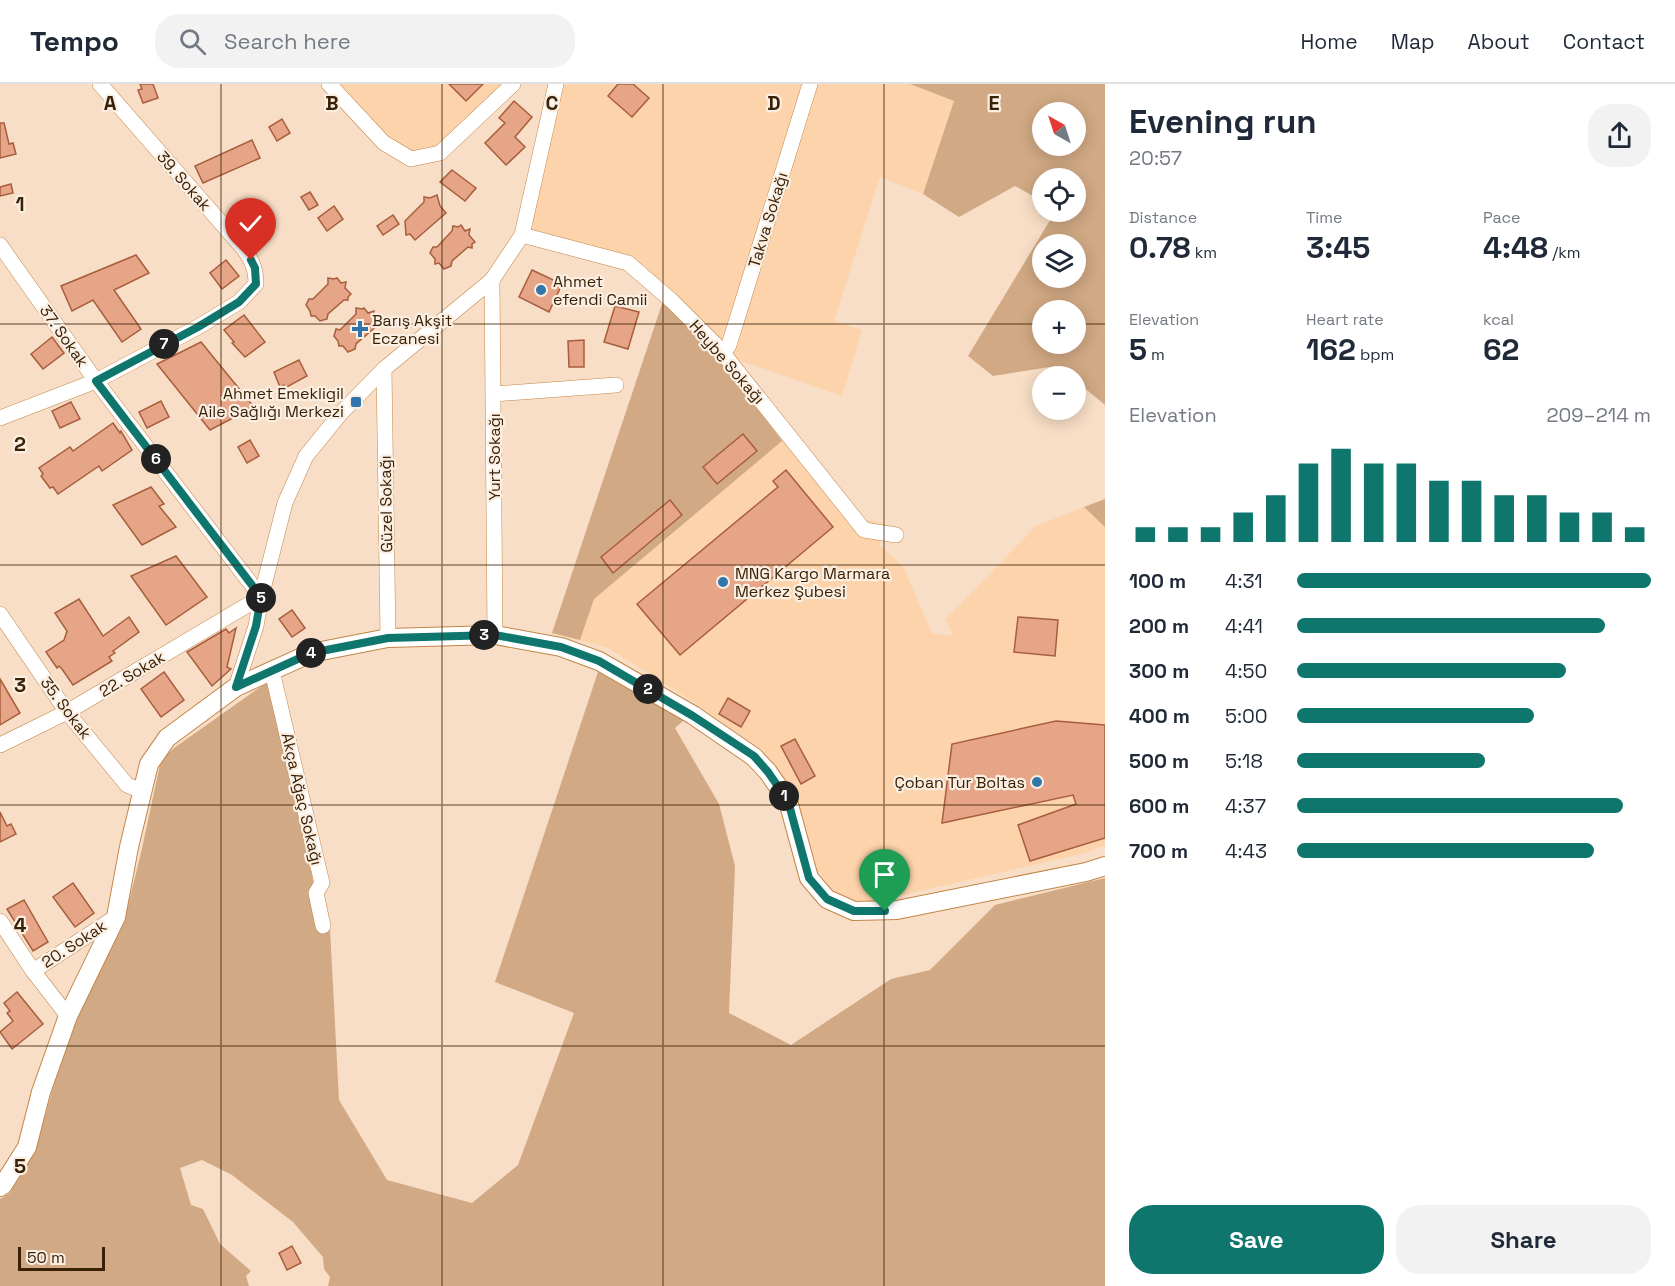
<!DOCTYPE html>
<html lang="en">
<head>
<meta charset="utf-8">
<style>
	:root { --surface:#fff; --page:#f2f2f3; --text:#1f2937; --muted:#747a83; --line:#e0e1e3; --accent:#0f766e }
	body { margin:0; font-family:"Space Grotesk",sans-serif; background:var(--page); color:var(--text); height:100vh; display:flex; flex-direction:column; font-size:22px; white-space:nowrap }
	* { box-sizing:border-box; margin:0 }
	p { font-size:20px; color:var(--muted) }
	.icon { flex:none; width:33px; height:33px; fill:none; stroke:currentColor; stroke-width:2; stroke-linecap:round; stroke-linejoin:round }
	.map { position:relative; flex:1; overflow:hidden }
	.drawer { display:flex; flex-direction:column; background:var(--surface); width:570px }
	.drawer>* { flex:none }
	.needle { width:39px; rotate:321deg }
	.buttons { position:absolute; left:1032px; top:18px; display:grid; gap:12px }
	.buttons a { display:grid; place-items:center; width:54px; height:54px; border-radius:50%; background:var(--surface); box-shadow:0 3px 15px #0003; font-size:30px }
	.scale { position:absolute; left:18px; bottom:15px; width:87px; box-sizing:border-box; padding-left:6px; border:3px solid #392106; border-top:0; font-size:16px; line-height:21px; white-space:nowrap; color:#392106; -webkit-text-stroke:4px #fbeee2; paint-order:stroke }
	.pin { position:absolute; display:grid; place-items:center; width:51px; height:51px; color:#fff; margin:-62px -26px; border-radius:50% 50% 50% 0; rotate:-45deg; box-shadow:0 0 6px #0007 }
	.pin .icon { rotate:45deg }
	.km { position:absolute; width:30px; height:30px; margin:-15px; border-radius:50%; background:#222; color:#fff; font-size:16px; line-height:30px; text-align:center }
	.round { display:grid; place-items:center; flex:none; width:63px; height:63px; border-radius:24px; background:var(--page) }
	.headline { display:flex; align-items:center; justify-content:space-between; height:102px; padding:0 24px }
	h1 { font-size:33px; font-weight:800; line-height:45px }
	.stats { display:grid; grid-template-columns:repeat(3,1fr); gap:9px; height:102px; padding:6px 24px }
	.stats div { display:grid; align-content:center }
	.stats b { font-size:30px; font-weight:800 }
	.stats small { font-size:16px; font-weight:400 }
	.stats p { font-size:16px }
	.chart { height:168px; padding:12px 24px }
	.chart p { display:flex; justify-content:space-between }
	.chart svg { width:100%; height:108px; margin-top:6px; stroke:var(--accent); stroke-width:6 }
	.cta { display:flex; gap:12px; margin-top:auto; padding:12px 24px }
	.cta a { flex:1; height:69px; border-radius:24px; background:var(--accent); color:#fff; font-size:24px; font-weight:800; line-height:69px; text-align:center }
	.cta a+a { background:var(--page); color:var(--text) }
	ul { padding:0 24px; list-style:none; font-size:20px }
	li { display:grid; grid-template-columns:96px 72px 1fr; align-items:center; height:45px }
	li i { height:15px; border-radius:8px; background:var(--accent) }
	header { display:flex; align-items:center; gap:36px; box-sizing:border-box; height:84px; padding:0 30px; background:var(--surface); border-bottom:2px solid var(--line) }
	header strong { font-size:28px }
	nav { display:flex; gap:33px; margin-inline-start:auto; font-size:21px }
	.search { width:420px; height:54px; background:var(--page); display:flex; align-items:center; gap:15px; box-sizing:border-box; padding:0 21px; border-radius:24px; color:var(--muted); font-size:22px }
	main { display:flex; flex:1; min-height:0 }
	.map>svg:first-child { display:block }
</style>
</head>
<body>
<header>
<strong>Tempo</strong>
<div class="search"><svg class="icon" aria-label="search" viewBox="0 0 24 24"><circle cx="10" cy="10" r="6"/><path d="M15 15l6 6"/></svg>Search here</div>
<nav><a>Home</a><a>Map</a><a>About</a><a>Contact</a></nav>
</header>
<main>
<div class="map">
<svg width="1105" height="1202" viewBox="0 0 1105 1202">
	<rect width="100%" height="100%" fill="#f8dec6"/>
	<g fill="#fdd3ab">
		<polygon points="325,0 518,0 418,81"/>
		<polygon points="553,0 910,0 954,17 923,110 880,93 834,237 862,246 842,312 738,276 863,435 892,442 879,461 903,482 932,549 954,552 945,536 1036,442 1084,423 1105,443 1105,761 1085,769 886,815 857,819 835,809 818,787 798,717 762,666 690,616 608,564 552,549 663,217 625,187 517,155"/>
	</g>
	<g fill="#d1a984" fill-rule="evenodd">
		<path d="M910 0H1105V321L1076 297V292H1069L1056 282 993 292 968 272 1055 128H1076V94H1042V117L1015 102 959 133 923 110 954 17ZM1042 28H1076V62H1042ZM1076 160V194H1042V160ZM1042 226H1076V260H1042Z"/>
		<polygon points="663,217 714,267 782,357 594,515 580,556 552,549"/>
		<polygon points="1105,415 1105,443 1084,423"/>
		<polygon points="598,588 684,636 675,644 719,720 735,782 729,929 791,961 891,895 930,886 995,821 1105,794 1105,1202 328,1202 330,1193 324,1185 323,1173 293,1138 232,1091 202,1076 180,1084 191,1121 203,1125 220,1160 251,1187 246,1192 249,1202 0,1202 0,1115 10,1109 37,1061 71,939 124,837 141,769 161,676 174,664 266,599 273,606 313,797 311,814 318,847 330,845 339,1016 387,1096 472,1119 518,1081 574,929 495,898"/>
	</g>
	<g fill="#e7a588" stroke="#a75e3c" stroke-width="1.5">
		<polygon points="140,0 153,0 158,14 143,19 138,6 142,5"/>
		<polygon points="449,0 483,0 466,17"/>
		<polygon points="618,0 633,0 649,14 632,33 608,12"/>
		<polygon points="514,17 532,33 515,53 525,63 506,81 485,59 505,39 499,34"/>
		<polygon points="282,35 290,49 277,57 269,43"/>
		<polygon points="0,39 4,39 9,60 13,59 16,70 0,74"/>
		<polygon points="252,56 260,74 203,99 195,82"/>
		<polygon points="452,86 476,104 465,117 440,98"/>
		<polygon points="11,100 13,109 0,112 0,103"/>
		<polygon points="310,108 318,121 309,126 301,113"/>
		<polygon points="437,111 440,122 446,129 415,156 410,150 406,151 405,137 424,118 424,113 430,114"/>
		<polygon points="334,122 343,135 327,147 318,134"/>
		<polygon points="393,131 399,140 383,151 377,142"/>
		<polygon points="461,141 465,147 470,145 469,151 475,158 472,160 472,164 468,163 452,177 451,182 444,185 439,179 435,180 435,175 430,169 433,163 437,163 452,147 453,142 458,143"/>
		<polygon points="136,171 149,189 114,206 141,245 122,258 93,216 72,227 61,202"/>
		<polygon points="226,176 239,192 222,205 210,189"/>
		<polygon points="532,186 562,200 549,228 519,213"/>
		<polygon points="328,194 334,195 337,194 341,199 346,198 345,204 351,210 348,213 348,216 344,216 328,230 327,235 320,237 315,232 311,232 310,227 306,221 309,215 313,215 328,200"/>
		<polygon points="615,222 639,228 628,265 604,258"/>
		<polygon points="356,224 362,225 364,224 368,229 374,227 373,234 379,240 356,260 355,265 348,268 343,262 339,262 338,257 334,252 336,245 340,246 356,230"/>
		<polygon points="244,231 265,258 245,273 232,259 234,258 224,246"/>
		<polygon points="52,253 64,269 43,285 31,270"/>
		<polygon points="584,256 584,283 569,283 568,257"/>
		<polygon points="201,258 254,323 210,346 157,280"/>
		<polygon points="299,276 307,292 285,304 284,301 280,303 274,288"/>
		<polygon points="161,317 169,333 147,344 139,328"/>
		<polygon points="71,318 80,335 60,344 52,327"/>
		<polygon points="113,339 120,349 121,347 132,366 102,387 99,382 58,410 53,403 50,404 41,392 43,390 39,384 70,363 73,367"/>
		<polygon points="743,350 757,367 717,400 703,383"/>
		<polygon points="250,356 259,372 247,379 238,363"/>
		<polygon points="786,386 833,443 680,571 637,520 778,403 773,397"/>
		<polygon points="151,403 164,420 159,422 176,443 142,461 113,421"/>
		<polygon points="670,416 682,431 613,489 601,473"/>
		<polygon points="176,472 207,513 166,541 131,492"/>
		<polygon points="79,515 103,552 129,533 139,548 113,567 115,569 109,573 112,577 73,601 62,585 59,582 57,584 46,568 64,556 67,547 55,529"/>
		<polygon points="292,526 305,544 292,553 279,535"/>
		<polygon points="1018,533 1058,536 1055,572 1014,568"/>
		<polygon points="236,544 227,583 231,585 212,602 187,568 226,545 229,549"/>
		<polygon points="164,588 184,616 161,633 141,605"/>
		<polygon points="0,595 20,629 0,641"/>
		<polygon points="728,614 750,627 741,643 719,630"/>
		<polygon points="1056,637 1105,641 1105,754 1030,777 1018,741 1076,720 1073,711 942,739 952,660"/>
		<polygon points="795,655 815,692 801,700 781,662"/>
		<polygon points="0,728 7,742 11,740 16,750 0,758"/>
		<polygon points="73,799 94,829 75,843 53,813"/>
		<polygon points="24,816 48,858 33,867 7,825"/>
		<polygon points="17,908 43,940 12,965 0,948 13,937 7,929 10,927 4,919"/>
		<polygon points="292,1162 301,1179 287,1186 279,1169"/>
	</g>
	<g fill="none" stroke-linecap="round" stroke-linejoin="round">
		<defs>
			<g id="minor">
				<polyline points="329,0 384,59 411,75 440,69 513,0"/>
				<polyline points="522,151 628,179 672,217 718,263 864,446 896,451"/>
				<polyline points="0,161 96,297 261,513 67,628 0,661"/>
				<polyline points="492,196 495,551"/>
				<polyline points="723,270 729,261 810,0"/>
				<polyline points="384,285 388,554"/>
				<polyline points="494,310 616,301"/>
				<path d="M0 334 96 297 198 243 239 218 256 200C256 185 252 176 243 164L100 0"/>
				<polyline points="0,530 67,628 127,701 142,707"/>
				<polyline points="272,587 322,799 316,809 323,842"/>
				<polyline points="236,603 256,542 261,513 285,419 306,372 341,329 384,285 492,196 522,151 556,0"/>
				<polyline points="0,837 33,887 68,932"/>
				<polyline points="33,887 116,833"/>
			</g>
			<polyline id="major" points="0,1103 3,1101 27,1063 41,1008 68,932 116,833 129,763 149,680 167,654 236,603 311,569 388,554 495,551 561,563 599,577 693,631 754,673 768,688 788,717 809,794 827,815 854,827 897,826 1086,788 1105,782"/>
		</defs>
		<use href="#minor" stroke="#c28648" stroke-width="16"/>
		<use href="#major" stroke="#c28648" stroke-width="20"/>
		<use href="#minor" stroke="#fff" stroke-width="15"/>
		<use href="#major" stroke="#fff" stroke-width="18"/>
	</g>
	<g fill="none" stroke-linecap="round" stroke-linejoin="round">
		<defs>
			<polyline id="route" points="251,176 255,184 256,200 239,218 198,243 96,297 261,513 256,542 236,603 311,569 388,554 495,551 561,563 599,577 693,632 754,672 768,688 788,717 809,794 827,815 854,827 885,827"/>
		</defs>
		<use href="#route" stroke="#fff" stroke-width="12"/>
		<use href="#route" stroke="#0f766e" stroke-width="8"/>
	</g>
	<path fill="none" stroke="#392106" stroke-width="1.5" stroke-opacity="0.55" d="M221 0V1202M442 0V1202M663 0V1202M884 0V1202M0 240H1042M1076 240H1105M0 481H1105M0 721H1105M0 962H1105"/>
	<g fill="#3076ab" stroke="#fbeee2" stroke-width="2">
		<circle cx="541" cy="206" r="6"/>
		<path d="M357 236h6v6h6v6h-6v6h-6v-6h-6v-6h6z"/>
		<rect x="350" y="312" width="12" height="12" rx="3"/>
		<circle cx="723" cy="498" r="6"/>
		<circle cx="1037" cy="698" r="6"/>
	</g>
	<g text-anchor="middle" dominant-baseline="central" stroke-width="4.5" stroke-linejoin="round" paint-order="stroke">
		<g font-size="16" fill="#392106" stroke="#fbeee2">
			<text transform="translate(184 97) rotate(49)">39. Sokak</text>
			<text transform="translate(768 136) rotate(-73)">Takva Sokağı</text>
			<text transform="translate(64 252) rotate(55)">37. Sokak</text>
			<text transform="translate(727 278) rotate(49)">Heybe Sokağı</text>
			<text transform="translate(494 373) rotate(-90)">Yurt Sokağı</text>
			<text transform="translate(386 420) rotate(-91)">Güzel Sokağı</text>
			<text transform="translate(132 590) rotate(-31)">22. Sokak</text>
			<text transform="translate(66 624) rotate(53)">35. Sokak</text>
			<text transform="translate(302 715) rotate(77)">Akça Ağaç Sokağı</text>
			<text transform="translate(74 860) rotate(-33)">20. Sokak</text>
		</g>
		<g font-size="16" fill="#392106" stroke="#fbeee2" text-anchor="start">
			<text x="553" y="197">Ahmet<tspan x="553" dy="18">efendi Camii</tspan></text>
			<text x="372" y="236">Barış Akşit<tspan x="372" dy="18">Eczanesi</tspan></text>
			<text x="344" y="309" text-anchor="end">Ahmet Emekligil<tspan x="344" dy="18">Aile Sağlığı Merkezi</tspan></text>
			<text x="735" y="489">MNG Kargo Marmara<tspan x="735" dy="18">Merkez Şubesi</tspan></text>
			<text x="1025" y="698" text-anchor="end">Çoban Tur Boltas</text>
		</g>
	</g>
	<g font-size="20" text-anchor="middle" font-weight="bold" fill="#392106" stroke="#fbeee2" stroke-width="4.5" stroke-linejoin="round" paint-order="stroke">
		<text x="110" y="26">A</text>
		<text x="332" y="26">B</text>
		<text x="552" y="26">C</text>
		<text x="774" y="26">D</text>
		<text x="994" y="26">E</text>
		<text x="20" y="127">1</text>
		<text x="20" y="367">2</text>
		<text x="20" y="608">3</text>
		<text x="20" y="848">4</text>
		<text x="20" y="1089">5</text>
	</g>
</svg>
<div class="buttons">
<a><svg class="needle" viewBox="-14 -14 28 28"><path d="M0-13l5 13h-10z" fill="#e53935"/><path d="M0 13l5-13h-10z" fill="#747a83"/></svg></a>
<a><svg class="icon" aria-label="locate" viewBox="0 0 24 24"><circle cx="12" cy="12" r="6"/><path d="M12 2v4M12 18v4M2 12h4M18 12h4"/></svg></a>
<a><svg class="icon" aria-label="layers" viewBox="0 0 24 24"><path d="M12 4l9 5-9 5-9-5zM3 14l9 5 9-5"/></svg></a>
<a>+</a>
<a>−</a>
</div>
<div class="scale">50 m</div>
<div class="pin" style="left:885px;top:827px;background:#1e9e55"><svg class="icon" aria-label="arrive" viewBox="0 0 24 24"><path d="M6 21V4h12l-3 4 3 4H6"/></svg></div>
<div class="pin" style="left:251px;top:176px;background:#d93025"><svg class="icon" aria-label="check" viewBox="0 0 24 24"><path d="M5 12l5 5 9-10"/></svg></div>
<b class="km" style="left:784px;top:712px">1</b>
<b class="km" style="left:648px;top:605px">2</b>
<b class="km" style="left:484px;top:551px">3</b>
<b class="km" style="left:311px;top:569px">4</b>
<b class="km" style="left:261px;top:514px">5</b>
<b class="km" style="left:156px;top:375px">6</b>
<b class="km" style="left:164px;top:260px">7</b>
</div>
<section class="drawer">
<div class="headline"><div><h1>Evening run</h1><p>20:57</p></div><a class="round"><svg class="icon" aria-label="share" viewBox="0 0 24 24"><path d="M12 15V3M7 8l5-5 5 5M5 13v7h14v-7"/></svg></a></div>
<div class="stats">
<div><p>Distance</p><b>0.78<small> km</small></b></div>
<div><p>Time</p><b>3:45</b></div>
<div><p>Pace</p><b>4:48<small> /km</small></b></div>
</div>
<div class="stats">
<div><p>Elevation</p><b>5<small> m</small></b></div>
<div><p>Heart rate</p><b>162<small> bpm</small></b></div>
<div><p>kcal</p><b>62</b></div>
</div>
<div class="chart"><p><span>Elevation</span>209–214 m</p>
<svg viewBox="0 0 160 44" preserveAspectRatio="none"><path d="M5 44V38M15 44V38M25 44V38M35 44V32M45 44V25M55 44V12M65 44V6M75 44V12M85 44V12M95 44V19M105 44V19M115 44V25M125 44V25M135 44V32M145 44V32M155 44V38"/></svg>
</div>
<ul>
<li><b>100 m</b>4:31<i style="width:100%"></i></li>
<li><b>200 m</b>4:41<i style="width:87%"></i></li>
<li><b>300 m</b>4:50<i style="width:76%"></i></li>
<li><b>400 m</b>5:00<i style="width:67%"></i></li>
<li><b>500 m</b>5:18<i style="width:53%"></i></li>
<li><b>600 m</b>4:37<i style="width:92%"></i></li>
<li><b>700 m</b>4:43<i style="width:84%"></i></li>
</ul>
<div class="cta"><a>Save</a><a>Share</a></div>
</section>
</main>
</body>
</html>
